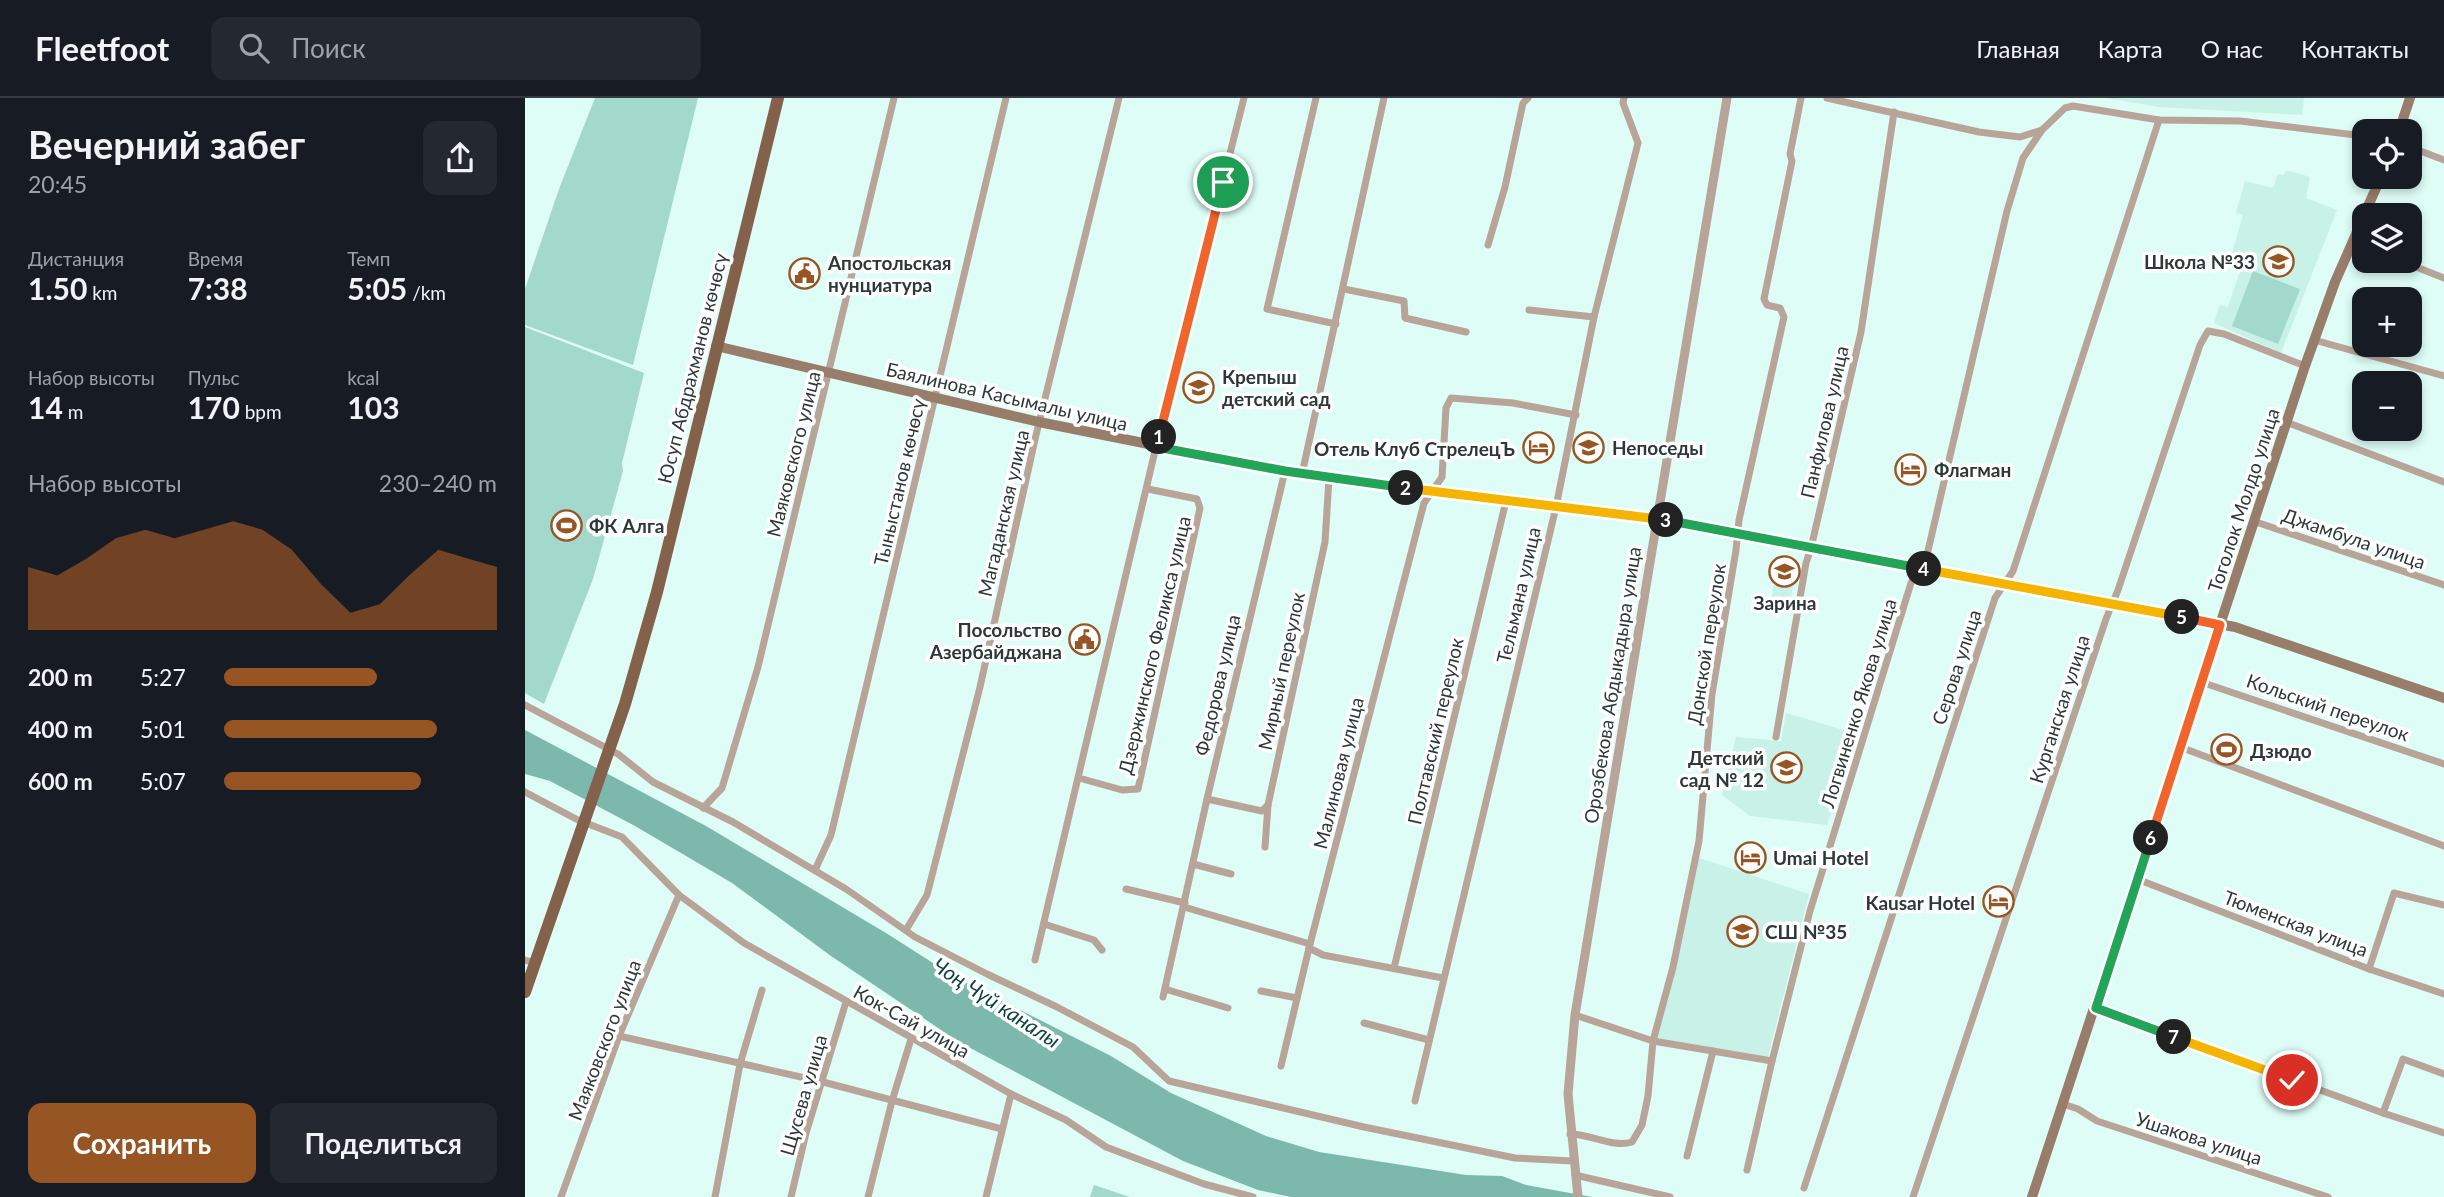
<!DOCTYPE html>
<html lang="ru">
<head>
<meta charset="utf-8">
<style>
	:root { --surface:#171b24; --page:#242831; --text:#f1f3f6; --muted:#9ea1a6; --line:#363941; --accent:#985524 }
	body { margin:0; font-family:Lato,sans-serif; background:var(--page); color:var(--text); height:100vh; display:flex; flex-direction:column; font-size:26px; white-space:nowrap }
	* { box-sizing:border-box; margin:0 }
	p { font-size:23px; color:var(--muted) }
	.icon { flex:none; width:38px; height:38px; fill:none; stroke:currentColor; stroke-width:2; stroke-linecap:round; stroke-linejoin:round }
	.map { position:relative; flex:1; overflow:hidden }
	.drawer { display:flex; flex-direction:column; background:var(--surface); width:525px }
	.drawer>* { flex:none }
	.controls { position:absolute; left:1827px; top:21px; display:grid; gap:14px }
	.controls a { display:grid; place-items:center; width:70px; height:70px; border-radius:14px; background:var(--surface); box-shadow:0 4px 10px #0003; font-size:35px }
	.pin { position:absolute; display:grid; place-items:center; width:60px; height:60px; color:#fff; margin:-30px; border:4px solid #fff; border-radius:50%; box-shadow:0 2px 7px #0007 }
	.km { position:absolute; width:35px; height:35px; margin:-18px; border-radius:50%; background:#222; color:#fff; font-size:19px; line-height:35px; text-align:center }
	.round { display:grid; place-items:center; flex:none; width:74px; height:74px; border-radius:14px; background:var(--page) }
	.summary { display:flex; align-items:center; justify-content:space-between; height:119px; padding:0 28px }
	h1 { font-size:38px; font-weight:700; line-height:52px }
	.stats { display:grid; grid-template-columns:repeat(3,1fr); gap:10px; height:119px; padding:7px 28px }
	.stats div { display:grid; align-content:center }
	.stats b { font-size:30px; font-weight:700 }
	.stats small { font-size:19px; font-weight:400 }
	.stats p { font-size:19px }
	.chart { height:196px; padding:14px 28px }
	.chart p { display:flex; justify-content:space-between }
	.chart svg { width:100%; height:126px; margin-top:7px; fill:var(--accent); opacity:.7 }
	.primary-button { display:flex; gap:14px; margin-top:auto; padding:14px 28px }
	.primary-button a { flex:1; height:80px; border-radius:14px; background:var(--accent); color:#fff; font-size:28px; font-weight:700; line-height:80px; text-align:center }
	.primary-button a+a { background:var(--page); color:var(--text) }
	ul { padding:0 28px; list-style:none; font-size:23px }
	li { display:grid; grid-template-columns:112px 84px 1fr; align-items:center; height:52px }
	li i { height:18px; border-radius:9px; background:var(--accent) }
	header { display:flex; align-items:center; gap:42px; box-sizing:border-box; height:98px; padding:0 35px; background:var(--surface); border-bottom:2px solid var(--line) }
	header strong { font-size:33px }
	nav { display:flex; gap:38px; margin-inline-start:auto; font-size:24px }
	.search { width:490px; height:63px; background:var(--page); display:flex; align-items:center; gap:18px; box-sizing:border-box; padding:0 24px; border-radius:14px; color:var(--muted); font-size:26px }
	main { display:flex; flex:1; min-height:0 }
	.map>svg:first-child { display:block }
</style>
</head>
<body>
<header>
<strong>Fleetfoot</strong>
<div class="search"><svg class="icon" aria-label="search" viewBox="0 0 24 24"><circle cx="10" cy="10" r="6"/><path d="M15 15l6 6"/></svg>Поиск</div>
<nav><a>Главная</a><a>Карта</a><a>О нас</a><a>Контакты</a></nav>
</header>
<main>
<section class="drawer">
<div class="summary"><div><h1>Вечерний забег</h1><p>20:45</p></div><a class="round"><svg class="icon" aria-label="share" viewBox="0 0 24 24"><path d="M12 15V3M7 8l5-5 5 5M5 13v7h14v-7"/></svg></a></div>
<div class="stats">
<div><p>Дистанция</p><b>1.50<small> km</small></b></div>
<div><p>Время</p><b>7:38</b></div>
<div><p>Темп</p><b>5:05<small> /km</small></b></div>
</div>
<div class="stats">
<div><p>Набор высоты</p><b>14<small> m</small></b></div>
<div><p>Пульс</p><b>170<small> bpm</small></b></div>
<div><p>kcal</p><b>103</b></div>
</div>
<div class="chart"><p><span>Набор высоты</span>230–240 m</p>
<svg viewBox="0 0 160 44" preserveAspectRatio="none"><path d="M0 44V22L10 25L20 19L30 12L40 9L50 12L60 9L70 6L80 9L90 16L100 28L110 38L120 35L130 25L140 16L150 19L160 22V44z"/></svg>
</div>
<ul>
<li><b>200 m</b>5:27<i style="width:56%"></i></li>
<li><b>400 m</b>5:01<i style="width:78%"></i></li>
<li><b>600 m</b>5:07<i style="width:72%"></i></li>
</ul>
<div class="primary-button"><a>Сохранить</a><a>Поделиться</a></div>
</section>
<div class="map">
<svg width="1919" height="1099" viewBox="0 0 1919 1099">
	<rect width="100%" height="100%" fill="#ddfdf6"/>
	<g fill="#c8f1e8">
		<polygon points="1582,0 1779,0 1777,17 1634,9"/>
		<polygon points="1761,72 1785,79 1781,100 1812,112 1756,255 1689,225 1695,207 1703,209 1718,165 1709,162 1711,155 1707,155 1718,117 1711,115 1720,83 1748,90 1753,76 1759,77"/>
		<polygon points="1254,458 1272,461 1265,506 1246,503"/>
		<polygon points="1261,615 1332,636 1302,727 1225,718 1197,697 1211,639 1256,643"/>
		<polygon points="1174,760 1284,796 1243,959 1130,940"/>
	</g>
	<g fill="#a3d8cc">
		<polygon points="70,0 173,0 108,267 0,227 0,191 34,91"/>
		<polygon points="1728,173 1775,191 1753,246 1707,228"/>
		<polygon points="0,229 119,275 97,365 98,373 68,481 19,606 0,595"/>
		<polygon points="569,1087 605,1099 565,1099"/>
	</g>
	<polygon fill="#7cb9ac" points="0,632 181,728 361,835 430,879 586,958 646,995 741,1038 794,1054 941,1077 977,1078 1001,1087 1067,1099 766,1099 733,1092 658,1063 434,944 306,858 207,785 110,728 25,683 0,676"/>
	<g fill="none" stroke-linecap="round" stroke-linejoin="round">
		<g stroke="#b8a498" stroke-width="7">
			<polyline points="791,0 742,211 811,226"/>
			<polyline points="1302,0 1454,34 1495,39 1517,32 1540,10 1548,8 1634,22 1715,23 1839,38"/>
			<polyline points="1885,49 1919,62"/>
			<polyline points="963,147 980,89 998,5 1003,0"/>
			<polyline points="1876,163 1919,180"/>
			<polyline points="819,191 879,203 880,220 941,234"/>
			<polyline points="1004,212 1069,219"/>
			<polyline points="1789,242 1919,278"/>
			<polyline points="1761,324 1919,384"/>
			<polyline points="777,376 859,0"/>
			<polyline points="1728,423 1919,487"/>
			<polyline points="1676,584 1919,666"/>
			<polyline points="0,607 93,656 128,684 208,724 321,791 390,839 462,876 532,909 608,949 644,983 839,1029 990,1060 1048,1063"/>
			<polyline points="1251,639 1281,465 1286,450 1336,234 1369,14"/>
			<polyline points="1655,649 1919,748"/>
			<polyline points="554,680 597,692 613,691 675,410 672,401 623,391"/>
			<polyline points="0,694 53,722 97,739 154,797 219,845 486,996 541,1022 581,1049 679,1086 728,1099"/>
			<polyline points="682,701 737,713 743,707 800,444 804,380"/>
			<polyline points="178,710 197,690 233,569 369,0"/>
			<polyline points="740,749 743,707"/>
			<polyline points="668,766 706,776"/>
			<polyline points="290,772 306,737 481,0"/>
			<polyline points="1612,781 1844,871 1919,896"/>
			<polyline points="601,791 660,805"/>
			<polyline points="659,809 785,846"/>
			<polyline points="519,826 569,842 577,852"/>
			<polyline points="381,832 402,797 455,589 511,337 594,0"/>
			<polyline points="784,850 798,857 918,880"/>
			<polyline points="0,862 10,865"/>
			<polyline points="510,862 634,336 719,0"/>
			<polyline points="869,870 981,403"/>
			<polyline points="1844,871 1869,795 1919,807"/>
			<polyline points="640,891 703,910"/>
			<polyline points="736,893 772,900"/>
			<polyline points="638,899 682,701 760,373"/>
			<polyline points="1571,910 1858,1015 1919,1035"/>
			<polyline points="1050,917 1128,943 1247,963"/>
			<polyline points="839,925 904,942"/>
			<polyline points="94,938 298,984 477,1031"/>
			<polyline points="756,968 784,850 899,405 917,379 921,310 926,300 988,305 1051,317"/>
			<polyline points="890,1003 1031,409 1069,219 1113,45 1098,5 1099,0"/>
			<polyline points="1538,1006 1553,1011 1572,1023 1803,1099"/>
			<polyline points="1858,1015 1878,961 1919,976"/>
			<path d="M1045 1036C1066 1036 1088 1050 1107 1044L1117 1027 1123 998 1128 943 1148 869 1174 743 1187 596 1211 452 1214 422 1259 219 1255 210 1242 207 1239 201 1267 63 1265 56 1276 0"/>
			<polyline points="1162,1058 1188,953"/>
			<polyline points="1222,1072 1247,963 1285,813 1386,485 1402,457 1482,113 1498,60 1517,32"/>
			<polyline points="1050,1077 1145,1099"/>
			<polyline points="1279,1090 1470,500 1488,473 1634,22"/>
			<polyline points="36,1099 94,938 154,797"/>
			<polyline points="190,1099 215,966 237,892"/>
			<polyline points="266,1099 281,1035 321,904"/>
			<polyline points="343,1099 367,1003 386,941"/>
			<polyline points="461,1099 486,996"/>
			<polyline points="1388,1099 1581,521 1593,492 1675,247 1683,233 1699,236 1780,268"/>
		</g>
		<polyline stroke="#b8a498" stroke-width="9" points="1053,1099 1043,996 1050,917 1202,0"/>
		<g stroke="#997d6b" stroke-width="10">
			<polyline points="1874,33 1885,0"/>
			<polyline points="1839,117 1856,79"/>
			<polyline points="191,248 514,324 753,372 1025,409 1132,421 1710,529 1919,600"/>
			<polyline points="1507,1099 1780,268 1810,184 1839,118"/>
		</g>
		<polyline stroke="#83614b" stroke-width="12" points="0,894 100,606 132,494 253,0"/>
	</g>
	<g fill="none" stroke-linecap="round" stroke-linejoin="round">
		<defs>
			<polyline id="split-1" points="634,339 698,84"/>
			<polyline id="split-2" points="634,339 632,349 760,373 881,390"/>
			<polyline id="split-3" points="881,390 1141,422"/>
			<polyline id="split-4" points="1141,422 1399,471"/>
			<polyline id="split-5" points="1399,471 1657,519"/>
			<polyline id="split-6" points="1626,740 1695,527 1657,519"/>
			<polyline id="split-7" points="1626,740 1571,910 1649,939"/>
			<polyline id="split-8" points="1649,939 1767,982"/>
		</defs>
		<use href="#split-1" stroke="#fff" stroke-width="14"/>
		<use href="#split-2" stroke="#fff" stroke-width="14"/>
		<use href="#split-3" stroke="#fff" stroke-width="14"/>
		<use href="#split-4" stroke="#fff" stroke-width="14"/>
		<use href="#split-5" stroke="#fff" stroke-width="14"/>
		<use href="#split-6" stroke="#fff" stroke-width="14"/>
		<use href="#split-7" stroke="#fff" stroke-width="14"/>
		<use href="#split-8" stroke="#fff" stroke-width="14"/>
		<use href="#split-1" stroke="#f0652b" stroke-width="9"/>
		<use href="#split-2" stroke="#22a559" stroke-width="9"/>
		<use href="#split-3" stroke="#f5b400" stroke-width="9"/>
		<use href="#split-4" stroke="#22a559" stroke-width="9"/>
		<use href="#split-5" stroke="#f5b400" stroke-width="9"/>
		<use href="#split-6" stroke="#f0652b" stroke-width="9"/>
		<use href="#split-7" stroke="#22a559" stroke-width="9"/>
		<use href="#split-8" stroke="#f5b400" stroke-width="9"/>
	</g>
	<defs>
		<symbol id="school-ring" viewBox="-11 -11 22 22"><circle r="9.5" fill="#fff" stroke="#985524" stroke-width="1.5"/><path d="M0-5L7-2L0 1L-7-2ZM-4 1L0 2.5L4 1V4Q0 6-4 4Z" fill="#985524"/></symbol>
		<symbol id="civic-ring" viewBox="-11 -11 22 22"><circle r="9.5" fill="#fff" stroke="#985524" stroke-width="1.5"/><path d="M-.6-6.5H3V-4.5H.6V-3L4-1V1h2V6H-6V1h2V-1L-.6-3ZM-1.2 2.5V6h2.4V2.5Z" fill="#985524"/></symbol>
		<symbol id="hotel-ring" viewBox="-11 -11 22 22"><circle r="9.5" fill="#fff" stroke="#985524" stroke-width="1.5"/><path d="M-6-4.5h1.5V1H6V5H4.5V3h-9V5H-6ZM-4 0a1.8 1.8 0 1 1 3.6 0ZM.5 0V-2.5h3Q6-2.5 6 0Z" fill="#985524"/></symbol>
		<symbol id="stadium-ring" viewBox="-11 -11 22 22"><circle r="9.5" fill="#fff" stroke="#985524" stroke-width="1.5"/><path d="M0-5a6.5 5 0 1 0 0 10a6.5 5 0 1 0 0-10ZM-3.5-1.8h7v3.6h-7Z" fill="#985524"/></symbol>
	</defs>
	<g fill-rule="evenodd">
		<use href="#school-ring" x="1736" y="146" width="35" height="35"/>
		<use href="#civic-ring" x="262" y="158" width="35" height="35"/>
		<use href="#school-ring" x="656" y="272" width="35" height="35"/>
		<use href="#school-ring" x="1046" y="332" width="35" height="35"/>
		<use href="#hotel-ring" x="996" y="332" width="35" height="35"/>
		<use href="#hotel-ring" x="1368" y="354" width="35" height="35"/>
		<use href="#stadium-ring" x="24" y="410" width="35" height="35"/>
		<use href="#school-ring" x="1242" y="456" width="35" height="35"/>
		<use href="#civic-ring" x="542" y="524" width="35" height="35"/>
		<use href="#stadium-ring" x="1684" y="634" width="35" height="35"/>
		<use href="#school-ring" x="1244" y="652" width="35" height="35"/>
		<use href="#hotel-ring" x="1208" y="742" width="35" height="35"/>
		<use href="#hotel-ring" x="1456" y="786" width="35" height="35"/>
		<use href="#school-ring" x="1200" y="816" width="35" height="35"/>
	</g>
	<g text-anchor="middle" dominant-baseline="central" stroke-width="7" stroke-linejoin="round" paint-order="stroke">
		<g font-size="19" font-weight="bold" fill="#2c3936" stroke="#fff" text-anchor="start">
			<text x="1730" y="163" text-anchor="end">Школа №33</text>
			<text x="303" y="164">Апостольская<tspan x="303" dy="22">нунциатура</tspan></text>
			<text x="697" y="278">Крепыш<tspan x="697" dy="22">детский сад</tspan></text>
			<text x="1087" y="349">Непоседы</text>
			<text x="990" y="350" text-anchor="end">Отель Клуб СтрелецЪ</text>
			<text x="1409" y="371">Флагман</text>
			<text x="64" y="427">ФК Алга</text>
			<text x="1260" y="504" text-anchor="middle">Зарина</text>
			<text x="537" y="531" text-anchor="end">Посольство<tspan x="537" dy="22">Азербайджана</tspan></text>
			<text x="1725" y="652">Дзюдо</text>
			<text x="1239" y="659" text-anchor="end">Детский<tspan x="1239" dy="22">сад № 12</tspan></text>
			<text x="1248" y="759">Umai Hotel</text>
			<text x="1450" y="804" text-anchor="end">Kausar Hotel</text>
			<text x="1240" y="833">СШ №35</text>
		</g>
		<g font-size="19" fill="#2c3936" stroke="#fff">
			<text transform="translate(167 270) rotate(-76)">Юсуп Абдрахманов көчөсү</text>
			<text transform="translate(482 298) rotate(13)">Баялинова Касымалы улица</text>
			<text transform="translate(1299 324) rotate(-77)">Панфилова улица</text>
			<text transform="translate(268 356) rotate(-76)">Маяковского улица</text>
			<text transform="translate(374 384) rotate(-77)">Тыныстанов көчөсү</text>
			<text transform="translate(1718 402) rotate(-72)">Тоголок Молдо улица</text>
			<text transform="translate(478 415) rotate(-77)">Магаданская улица</text>
			<text transform="translate(1829 440) rotate(19)">Джамбула улица</text>
			<text transform="translate(993 497) rotate(-77)">Тельмана улица</text>
			<text transform="translate(1181 546) rotate(-81)">Донской переулок</text>
			<text transform="translate(629 547) rotate(-77)">Дзержинского Феликса улица</text>
			<text transform="translate(1431 569) rotate(-72)">Серова улица</text>
			<text transform="translate(756 573) rotate(-78)">Мирный переулок</text>
			<text transform="translate(692 587) rotate(-77)">Федорова улица</text>
			<text transform="translate(1087 587) rotate(-81)">Орозбекова Абдыкадыра улица</text>
			<text transform="translate(1333 605) rotate(-73)">Логвиненко Якова улица</text>
			<text transform="translate(1803 609) rotate(19)">Кольский переулок</text>
			<text transform="translate(1534 611) rotate(-72)">Курганская улица</text>
			<text transform="translate(910 633) rotate(-77)">Полтавский переулок</text>
			<text transform="translate(813 675) rotate(-76)">Малиновая улица</text>
			<text transform="translate(1771 825) rotate(21)">Тюменская улица</text>
			<text transform="translate(387 923) rotate(29)">Кок-Сай улица</text>
			<text transform="translate(79 942) rotate(-69)">Маяковского улица</text>
			<text transform="translate(278 997) rotate(-74)">Щусева улица</text>
			<text transform="translate(1674 1040) rotate(18)">Ушакова улица</text>
		</g>
		<g font-size="21" font-style="italic" fill="#0d443b" stroke="#fff">
			<text transform="translate(472 904) rotate(33)">Чоң Чүй каналы</text>
		</g>
	</g>
</svg>
<div class="controls">
<a><svg class="icon" aria-label="locate" viewBox="0 0 24 24"><circle cx="12" cy="12" r="6"/><path d="M12 2v4M12 18v4M2 12h4M18 12h4"/></svg></a>
<a><svg class="icon" aria-label="layers" viewBox="0 0 24 24"><path d="M12 4l9 5-9 5-9-5zM3 14l9 5 9-5"/></svg></a>
<a>+</a>
<a>−</a>
</div>
<div class="pin" style="left:698px;top:84px;background:#1e9e55"><svg class="icon" aria-label="arrive" viewBox="0 0 24 24"><path d="M6 21V4h12l-3 4 3 4H6"/></svg></div>
<div class="pin" style="left:1767px;top:982px;background:#d93025"><svg class="icon" aria-label="check" viewBox="0 0 24 24"><path d="M5 12l5 5 9-10"/></svg></div>
<b class="km" style="left:634px;top:339px">1</b>
<b class="km" style="left:881px;top:390px">2</b>
<b class="km" style="left:1141px;top:422px">3</b>
<b class="km" style="left:1399px;top:471px">4</b>
<b class="km" style="left:1657px;top:519px">5</b>
<b class="km" style="left:1626px;top:740px">6</b>
<b class="km" style="left:1649px;top:939px">7</b>
</div>
</main>
</body>
</html>
